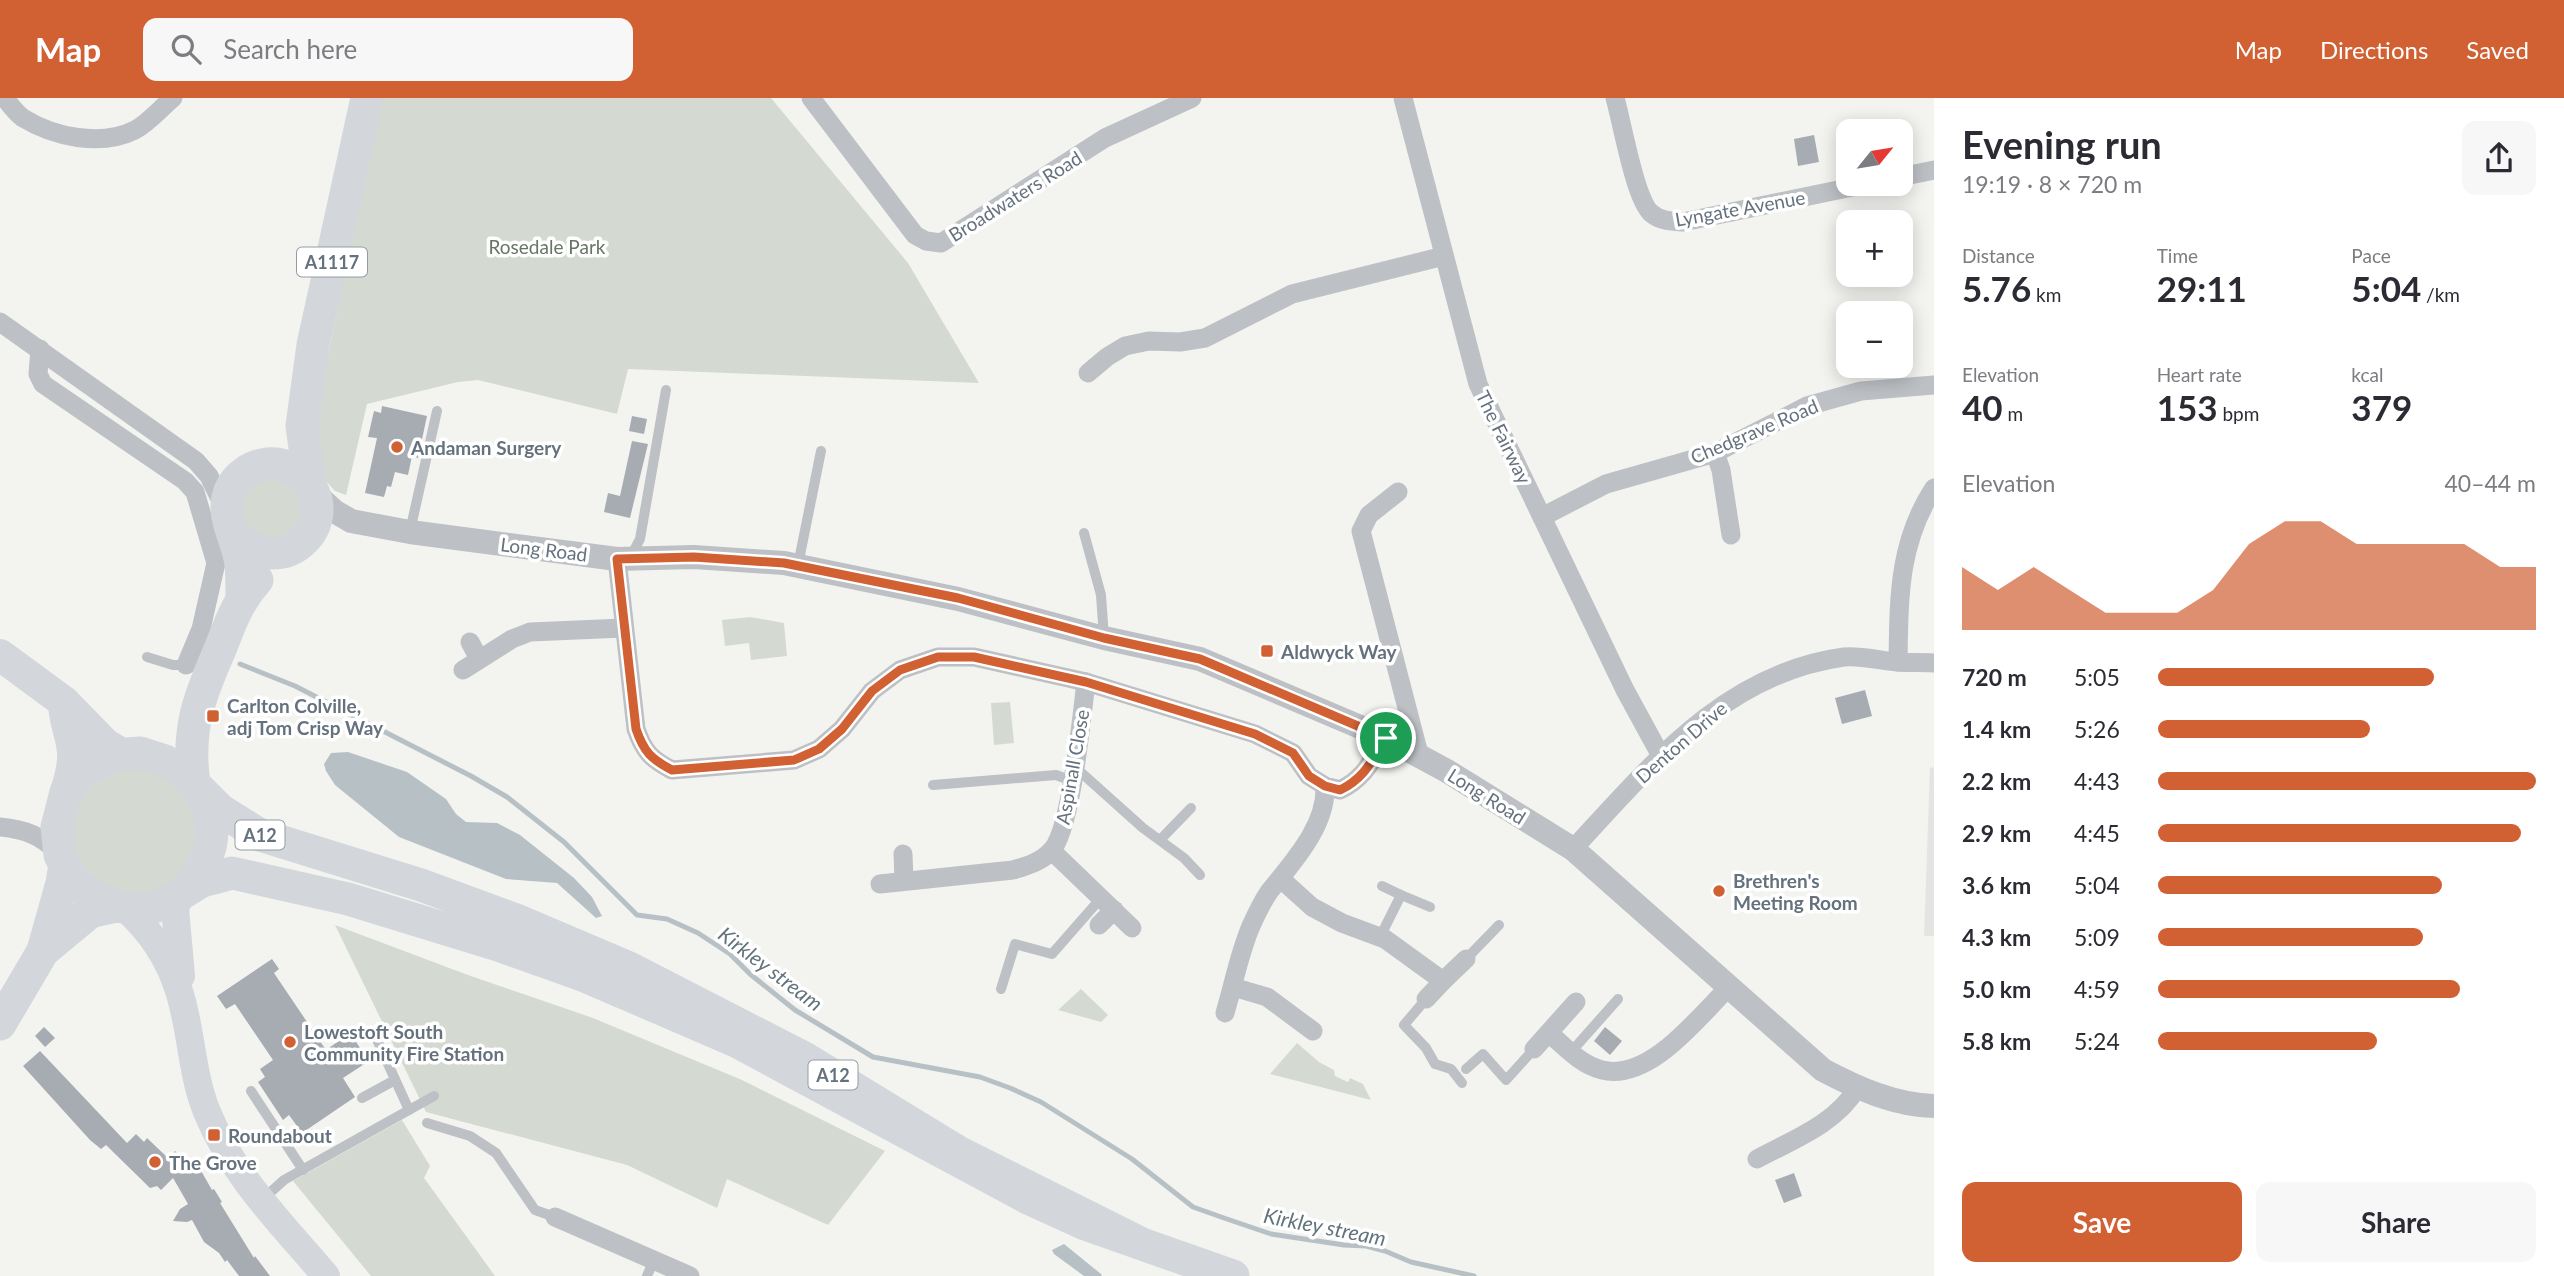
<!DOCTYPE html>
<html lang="en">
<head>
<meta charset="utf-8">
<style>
	:root { --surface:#fff; --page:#f7f7f7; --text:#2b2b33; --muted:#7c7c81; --accent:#d16033 }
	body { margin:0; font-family:Lato,sans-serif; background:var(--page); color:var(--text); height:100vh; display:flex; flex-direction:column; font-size:26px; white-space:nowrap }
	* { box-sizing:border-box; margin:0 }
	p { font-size:23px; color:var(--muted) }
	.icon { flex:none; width:38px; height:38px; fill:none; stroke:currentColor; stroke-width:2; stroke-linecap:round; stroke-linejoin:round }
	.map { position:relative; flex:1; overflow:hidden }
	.details { display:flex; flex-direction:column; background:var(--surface); width:630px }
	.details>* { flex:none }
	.needle { width:46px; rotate:60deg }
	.tools { position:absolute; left:1836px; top:21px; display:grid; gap:14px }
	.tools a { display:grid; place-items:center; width:77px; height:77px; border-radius:14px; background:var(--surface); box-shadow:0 4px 18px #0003; font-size:35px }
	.pin { position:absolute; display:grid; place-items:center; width:60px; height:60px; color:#fff; margin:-30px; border:4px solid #fff; border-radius:50%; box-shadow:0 2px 7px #0007 }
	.round { display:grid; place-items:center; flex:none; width:74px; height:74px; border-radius:14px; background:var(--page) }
	.overview { display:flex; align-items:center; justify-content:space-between; height:119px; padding:0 28px }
	h1 { font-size:38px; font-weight:700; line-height:52px }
	.metrics { display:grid; grid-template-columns:repeat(3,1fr); gap:10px; height:119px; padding:7px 28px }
	.metrics div { display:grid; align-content:center }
	.metrics b { font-size:35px; font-weight:700 }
	.metrics small { font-size:19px; font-weight:400 }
	.metrics p { font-size:19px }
	.chart { height:196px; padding:14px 28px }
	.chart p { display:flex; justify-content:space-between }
	.chart svg { width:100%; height:126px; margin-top:7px; fill:var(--accent); opacity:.7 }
	.cta { display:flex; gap:14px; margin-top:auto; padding:14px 28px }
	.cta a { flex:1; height:80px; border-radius:14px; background:var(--accent); color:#fff; font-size:28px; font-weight:700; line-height:80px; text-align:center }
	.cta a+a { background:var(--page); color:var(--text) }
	ul { padding:0 28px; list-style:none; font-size:23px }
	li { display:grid; grid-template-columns:112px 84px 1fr; align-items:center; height:52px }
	li i { height:18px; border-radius:9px; background:var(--accent) }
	header { display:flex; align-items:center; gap:42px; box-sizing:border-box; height:98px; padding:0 35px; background:var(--accent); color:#fff }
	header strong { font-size:33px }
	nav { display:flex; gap:38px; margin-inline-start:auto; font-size:24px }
	.search { width:490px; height:63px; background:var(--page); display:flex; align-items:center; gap:18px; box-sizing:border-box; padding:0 24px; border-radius:14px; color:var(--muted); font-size:26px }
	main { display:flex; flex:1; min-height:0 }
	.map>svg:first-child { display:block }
</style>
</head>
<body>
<header>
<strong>Map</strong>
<div class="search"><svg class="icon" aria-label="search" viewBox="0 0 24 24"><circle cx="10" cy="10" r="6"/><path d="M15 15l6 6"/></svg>Search here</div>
<nav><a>Map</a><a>Directions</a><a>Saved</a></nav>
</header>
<main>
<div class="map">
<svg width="1934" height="1178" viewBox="0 0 1934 1178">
	<rect width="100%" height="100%" fill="#f3f4f0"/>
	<polygon fill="#e4e5e3" points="1934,669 1934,838 1924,838 1930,670"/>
	<g fill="#d4dad2">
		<polygon points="381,0 771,0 908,165 979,285 628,271 617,316 478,282 458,284 367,306 346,397 335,393 321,378 315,320"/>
		<polygon points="277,376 303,395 302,428 275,445 245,432 238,401 246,386"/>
		<polygon points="750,519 784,525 787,558 751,562 749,545 725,548 722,522"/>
		<polygon points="1010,604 1014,645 994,647 991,605"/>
		<polygon points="139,668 180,687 199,728 188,772 151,798 106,795 74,763 69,717 95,680"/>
		<polygon points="335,827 468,877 593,920 742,982 885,1053 828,1127 727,1081 717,1110 627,1067 426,1014"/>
		<polygon points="1081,891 1108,917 1101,924 1058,912"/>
		<polygon points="1297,945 1319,964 1334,972 1335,978 1348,984 1350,980 1363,986 1371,1002 1270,976"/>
		<polygon points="402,1022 430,1068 424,1080 495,1178 371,1178 293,1083"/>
	</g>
	<g fill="#b7c1c5">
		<polygon points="348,654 407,674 446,701 456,716 466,724 497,725 520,737 574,780 592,799 602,818 596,820 557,785 506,781 399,739 335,687 326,673 324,666 331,655"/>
		<polygon points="1064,1146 1101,1176 1102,1178 1084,1178 1054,1156 1052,1152"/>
	</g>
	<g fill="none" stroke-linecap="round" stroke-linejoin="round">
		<polyline stroke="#b7c1c5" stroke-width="5" points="240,566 295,588 471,678 507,699 564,744 637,817 667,821 698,835 730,856 750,876 795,912 873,959 980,979 1010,990 1041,1004 1132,1061 1193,1109 1224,1120 1271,1136 1344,1147 1366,1148 1385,1153 1411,1164 1474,1178"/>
	</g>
	<g fill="#a6acb2">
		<polygon points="1814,37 1819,64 1798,68 1794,41"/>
		<polygon points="382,308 427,318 418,360 412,358 408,377 395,374 391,389 387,388 384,399 365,395 377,340 368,339 374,313 381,315"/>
		<polygon points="632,318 647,321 644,336 629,333"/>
		<polygon points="632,343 648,346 630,420 604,414 608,395 620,398"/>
		<polygon points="1865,592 1872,618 1842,626 1835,600"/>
		<polygon points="272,861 279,871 274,875 326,952 350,935 369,963 343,980 355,999 302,1035 289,1017 283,1022 258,984 265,979 260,971 273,962 235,906 226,911 217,898"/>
		<polygon points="44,929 55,940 45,949 35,938"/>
		<polygon points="1605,929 1622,943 1610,957 1594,943"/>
		<polygon points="40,953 127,1045 136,1036 144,1044 147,1040 168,1060 175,1053 195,1073 200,1071 212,1092 214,1091 222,1104 220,1105 254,1160 255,1158 270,1178 239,1178 227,1162 225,1164 219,1155 204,1144 192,1122 187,1124 173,1123 180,1111 188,1106 173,1080 161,1092 157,1088 150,1090 106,1047 101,1051 90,1042 23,968"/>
		<polygon points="1794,1075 1802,1098 1784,1105 1775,1082"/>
	</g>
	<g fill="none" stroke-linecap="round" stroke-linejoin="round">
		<g stroke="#bdc0c4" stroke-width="10">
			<polyline points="410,433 437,313"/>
			<polyline points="1084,435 1101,497 1104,540"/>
			<polyline points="631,458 640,441 666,292"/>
			<polyline points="798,467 821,353"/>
			<polyline points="147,559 173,567 187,567"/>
			<polyline points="1076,670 1143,730 1184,760 1200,777"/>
			<polyline points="933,687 1056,677 1072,683"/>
			<polyline points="1160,742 1191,710"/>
			<polyline points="1382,788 1401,797"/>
			<polyline points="1380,839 1401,797 1430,809"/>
			<polyline points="1466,861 1499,827"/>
			<polyline points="1001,891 1015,846 1052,856 1101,800"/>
			<polyline points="1426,901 1404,927 1426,950 1435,966 1451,971 1462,985"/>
			<polyline points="373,933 409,1012"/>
			<polyline points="1571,954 1618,901"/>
			<polyline points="1466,971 1483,956 1506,982 1534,951"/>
			<polyline points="251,993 303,1072"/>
			<polyline points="362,1000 395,982"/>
			<polyline points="427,1025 470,1038 496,1055 535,1112 555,1119"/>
			<polyline points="264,1100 284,1082 434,998"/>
			<polyline points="647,1178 654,1162"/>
		</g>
		<g stroke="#bdc0c4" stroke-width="19">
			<path d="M5 0C10 7 16 15 23 20 54 39 101 49 135 32 148 25 161 10 173 0"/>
			<polyline points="811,0 915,137 926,143 941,145 1105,40 1192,0"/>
			<polyline points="1403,0 1478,286 1625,592 1661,658"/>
			<path d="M1615 0C1622 24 1635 101 1651 115 1660 123 1671 123 1683 124L1867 86"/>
			<polyline points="1900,79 1934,72"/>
			<polyline points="0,224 196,363 209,378 225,411"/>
			<polyline points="40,251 38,276 43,286 185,383 195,394 216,465 201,531 186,567"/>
			<polyline points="1088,275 1107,259 1125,248 1149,243 1180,244 1205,240 1292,196 1444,158"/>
			<polyline points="1715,355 1721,372 1731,437"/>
			<polyline points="1398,394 1369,417 1361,433 1419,656"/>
			<polyline points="1542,419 1606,386 1715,355 1807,308 1861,293 1934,287"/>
			<path d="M617 461 636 631C644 654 651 661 672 672L794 662 819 651 842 631 872 593 900 572 938 559H974L1086 584 1255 636 1293 655 1309 678 1325 688 1340 692C1365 680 1372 662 1386 640"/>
			<polyline points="470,544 479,561"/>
			<path d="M1898 564C1899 501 1898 445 1934 390"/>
			<polyline points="463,572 512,541 530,534 624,530"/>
			<path d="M0 729C24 731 43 738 59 756"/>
			<path d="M1573 751C1650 668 1725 575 1844 559 1861 557 1880 563 1897 564 1909 565 1922 564 1934 565"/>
			<polyline points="1052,753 1132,830"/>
			<polyline points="903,756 904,782"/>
			<polyline points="1281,781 1312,809 1342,825 1385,841 1443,883 1466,861"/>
			<path d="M880 786 1013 772C1026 768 1041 764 1051 753 1071 734 1082 616 1086 584"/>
			<polyline points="1099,827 1114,812"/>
			<polyline points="1233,889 1267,899 1313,933"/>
			<polyline points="1426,901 1443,883"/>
			<path d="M1225 915C1234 885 1239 856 1251 828 1256 817 1262 804 1269 794 1292 765 1327 728 1325 688"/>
			<path d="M1549 935C1565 949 1581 967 1602 972 1650 984 1699 918 1729 889"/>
			<polyline points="1534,951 1576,904"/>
			<path d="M1757 1061C1792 1042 1836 1026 1857 990"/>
			<polyline points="555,1119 690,1178"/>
		</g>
		<path stroke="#bdc0c4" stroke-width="24" d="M313 394 334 413 351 423 410 434 617 461 694 459 784 465 958 501 1104 540 1200 561 1386 640 1447 673 1573 751 1823 972C1857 990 1894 1007 1934 1008"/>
		<g stroke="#d3d7db" stroke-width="28">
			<path d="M124 809C150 832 169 860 179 893 192 933 191 975 207 1014 233 1078 282 1126 326 1178"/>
			<polyline points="181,878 175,810 181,795"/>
		</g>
		<g stroke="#d3d7db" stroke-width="32">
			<polyline points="0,557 64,604 105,646 122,656"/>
			<path d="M64 604C64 624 72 636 73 655 74 668 70 681 66 694"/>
		</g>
		<g stroke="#d3d7db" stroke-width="33">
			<polyline points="310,386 302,328 313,247 367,0"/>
			<path d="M234 437C283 486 343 424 305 382 295 370 282 365 267 366 251 368 236 378 230 393 220 418 238 441 241 466 242 477 242 488 242 499"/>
			<path d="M194 685C186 631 200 597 221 549 231 523 238 503 257 482"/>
			<path d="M186 791C214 755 220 735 200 693"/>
			<polyline points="43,853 90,814 116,808"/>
			<polyline points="0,926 43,853 62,785 65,766"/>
			<polyline points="1142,1146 960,1055 806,961 629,870 516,822 421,787 260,737 220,712 182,674 165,663 140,655 116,657 83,674 66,694 57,729 60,757 72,780 86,794 103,803 116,808 138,811 154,809 171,802 202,783 232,775 348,801 498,847 585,878 736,943 1028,1100 1085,1126 1233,1178"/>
		</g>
	</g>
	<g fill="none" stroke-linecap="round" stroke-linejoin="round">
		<defs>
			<path id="route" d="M694 459 784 465 958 500 1104 540 1200 561 1386 640C1372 662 1365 680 1340 692L1325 688 1309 678 1293 655 1255 636 1086 584 974 559H938L900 572 872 593 842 631 819 651 794 662 672 672C651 661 644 654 636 631L617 461Z"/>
		</defs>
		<use href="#route" stroke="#fff" stroke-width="14"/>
		<use href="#route" stroke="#d16033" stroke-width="9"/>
	</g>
	<g fill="#d16033" stroke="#fff" stroke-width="2.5">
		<circle cx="397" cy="349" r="7"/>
		<rect x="1260" y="546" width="14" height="14" rx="3.5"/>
		<rect x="206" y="611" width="14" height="14" rx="3.5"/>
		<circle cx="1719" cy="793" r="7"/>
		<circle cx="290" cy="944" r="7"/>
		<rect x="207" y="1030" width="14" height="14" rx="3.5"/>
		<circle cx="155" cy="1064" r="7"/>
	</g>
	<g text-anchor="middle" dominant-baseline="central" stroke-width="7" stroke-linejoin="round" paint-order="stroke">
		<g fill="#fff" stroke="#939ca5" stroke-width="2">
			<rect x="297" y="149.5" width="70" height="29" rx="5"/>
			<rect x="235.5" y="722.5" width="49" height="29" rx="5"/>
			<rect x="808.5" y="962.5" width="49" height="29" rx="5"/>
		</g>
		<g font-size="18" font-weight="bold" fill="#65727e">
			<text x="332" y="164">A1117</text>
			<text x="260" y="737">A12</text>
			<text x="833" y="977">A12</text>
		</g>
		<g font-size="19" fill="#65727e" stroke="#fff">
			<text transform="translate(1015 98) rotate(-32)">Broadwaters Road</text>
			<text transform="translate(1740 110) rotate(-10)">Lyngate Avenue</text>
			<text transform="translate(1754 333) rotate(-23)">Chedgrave Road</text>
			<text transform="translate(1504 339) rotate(64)">The Fairway</text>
			<text transform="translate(544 451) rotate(7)">Long Road</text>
			<text transform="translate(1681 644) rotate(-41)">Denton Drive</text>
			<text transform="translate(1072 669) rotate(-80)">Aspinall Close</text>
			<text transform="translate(1487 698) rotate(32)">Long Road</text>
		</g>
		<g font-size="19" fill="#667664" stroke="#fff">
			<text x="547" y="148">Rosedale Park</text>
		</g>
		<g font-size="19" font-weight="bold" fill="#65727e" stroke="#fff" text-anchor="start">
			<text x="411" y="349">Andaman Surgery</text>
			<text x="1281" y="553">Aldwyck Way</text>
			<text x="227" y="607">Carlton Colville,<tspan x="227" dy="22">adj Tom Crisp Way</tspan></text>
			<text x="1733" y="782">Brethren's<tspan x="1733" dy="22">Meeting Room</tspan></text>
			<text x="304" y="933">Lowestoft South<tspan x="304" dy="22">Community Fire Station</tspan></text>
			<text x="228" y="1037">Roundabout</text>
			<text x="169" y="1064">The Grove</text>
		</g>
		<g font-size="21" font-style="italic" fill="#61737b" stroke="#fff">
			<text transform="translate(771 870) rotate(37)">Kirkley stream</text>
			<text transform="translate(1325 1128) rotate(11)">Kirkley stream</text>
		</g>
	</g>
</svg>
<div class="tools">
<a><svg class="needle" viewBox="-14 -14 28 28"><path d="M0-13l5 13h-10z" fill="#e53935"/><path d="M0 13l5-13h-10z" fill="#7c7c81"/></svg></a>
<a>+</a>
<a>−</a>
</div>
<div class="pin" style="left:1386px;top:640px;background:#1e9e55"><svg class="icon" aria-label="arrive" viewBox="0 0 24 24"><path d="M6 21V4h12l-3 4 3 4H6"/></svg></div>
</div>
<section class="details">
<div class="overview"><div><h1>Evening run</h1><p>19:19 · 8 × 720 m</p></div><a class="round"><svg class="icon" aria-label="share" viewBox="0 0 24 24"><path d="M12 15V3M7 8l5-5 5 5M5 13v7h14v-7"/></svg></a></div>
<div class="metrics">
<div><p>Distance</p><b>5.76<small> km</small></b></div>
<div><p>Time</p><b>29:11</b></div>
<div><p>Pace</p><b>5:04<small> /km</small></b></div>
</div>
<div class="metrics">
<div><p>Elevation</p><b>40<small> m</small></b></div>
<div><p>Heart rate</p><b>153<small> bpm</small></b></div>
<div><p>kcal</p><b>379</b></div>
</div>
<div class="chart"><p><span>Elevation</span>40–44 m</p>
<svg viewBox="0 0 160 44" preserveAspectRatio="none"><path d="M0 44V22L10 30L20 22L30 30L40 38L50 38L60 38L70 30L80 14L90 6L100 6L110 14L120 14L130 14L140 14L150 22L160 22V44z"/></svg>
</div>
<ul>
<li><b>720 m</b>5:05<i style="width:73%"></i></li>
<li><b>1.4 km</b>5:26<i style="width:56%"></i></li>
<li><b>2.2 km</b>4:43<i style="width:100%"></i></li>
<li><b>2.9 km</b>4:45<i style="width:96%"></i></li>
<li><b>3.6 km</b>5:04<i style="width:75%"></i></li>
<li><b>4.3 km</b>5:09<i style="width:70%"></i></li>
<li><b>5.0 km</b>4:59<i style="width:80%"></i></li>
<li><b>5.8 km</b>5:24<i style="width:58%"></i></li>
</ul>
<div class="cta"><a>Save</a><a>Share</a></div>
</section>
</main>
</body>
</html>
